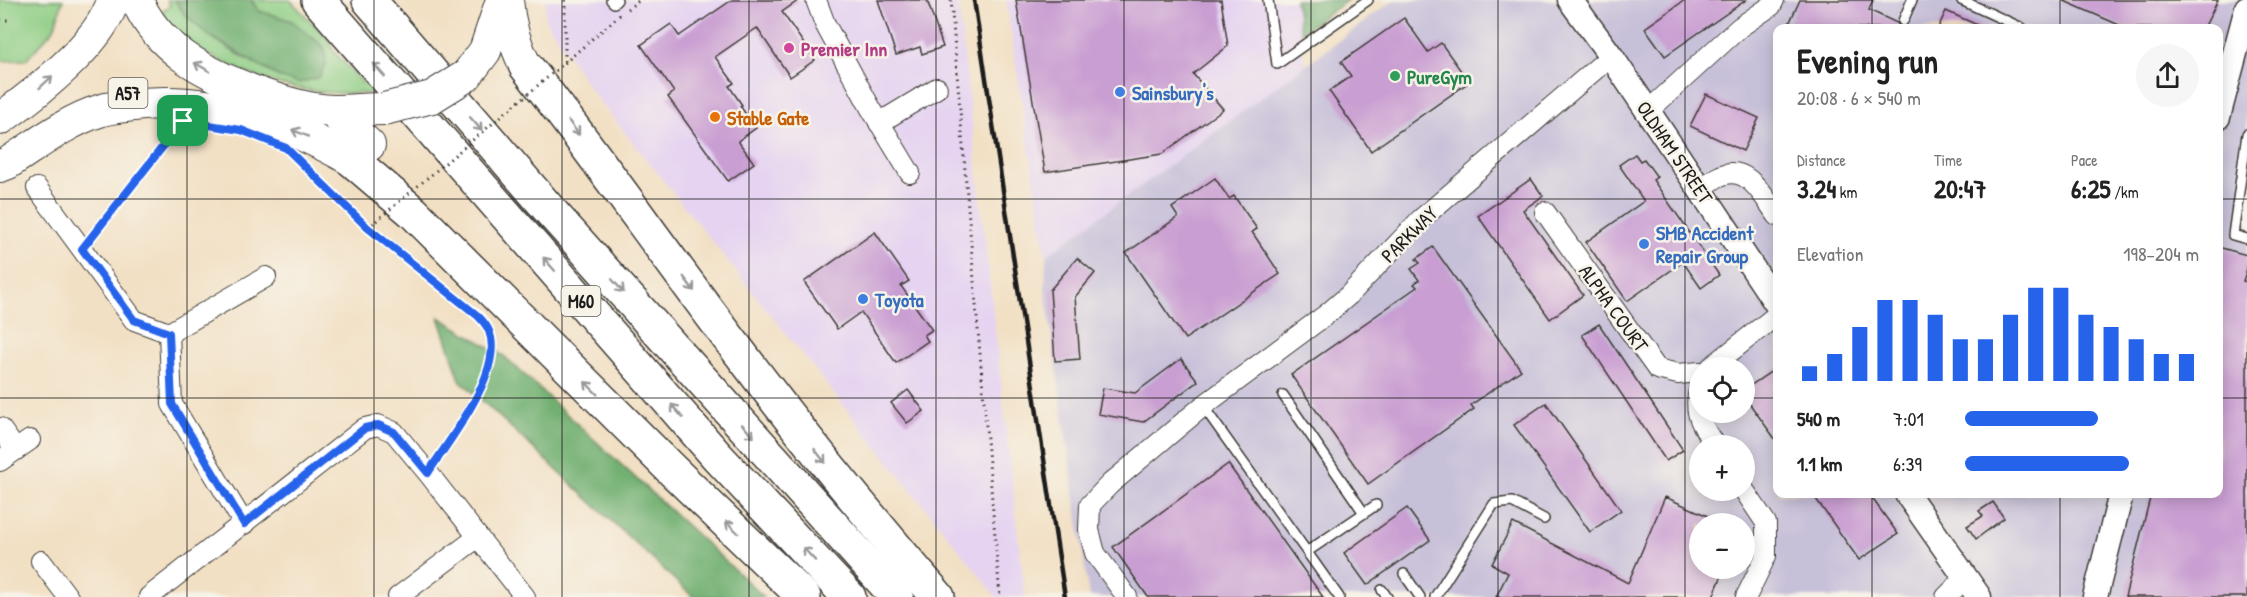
<!DOCTYPE html>
<html lang="en">
<head>
<meta charset="utf-8">
<style>
	:root { --surface:#fff; --page:#f6f6f6; --text:#222; --muted:#767676; --accent:#2563eb }
	body { margin:0; font-family:"Patrick Hand",sans-serif; background:var(--page); color:var(--text); height:100vh; display:flex; flex-direction:column; font-size:22px; white-space:nowrap }
	* { box-sizing:border-box; margin:0 }
	p { font-size:20px; color:var(--muted) }
	.icon { flex:none; width:33px; height:33px; fill:none; stroke:currentColor; stroke-width:2; stroke-linecap:round; stroke-linejoin:round }
	.map { position:relative; flex:1; overflow:hidden }
	.sheet { position:absolute; left:1773px; top:24px; width:450px; height:474px; display:flex; flex-direction:column; background:var(--surface); border-radius:12px; box-shadow:0 3px 15px #0003 }
	.sheet>* { flex:none }
	.controls { position:absolute; left:1689px; top:357px; display:grid; gap:12px }
	.controls a { display:grid; place-items:center; width:66px; height:66px; border-radius:50%; background:var(--surface); box-shadow:0 3px 15px #0003; font-size:30px }
	.pin { position:absolute; display:grid; place-items:center; width:51px; height:51px; color:#fff; margin:-26px; border-radius:12px; box-shadow:0 3px 9px #0006 }
	.round { display:grid; place-items:center; flex:none; width:63px; height:63px; border-radius:32px; background:var(--page) }
	.overview { display:flex; align-items:center; justify-content:space-between; height:102px; padding:0 24px }
	h1 { font-size:33px; font-weight:800; line-height:45px }
	.figures { display:grid; grid-template-columns:repeat(3,1fr); gap:9px; height:102px; padding:6px 24px }
	.figures div { display:grid; align-content:center }
	.figures b { font-size:26px; font-weight:800 }
	.figures small { font-size:16px; font-weight:400 }
	.figures p { font-size:16px }
	.chart { height:168px; padding:12px 24px }
	.chart p { display:flex; justify-content:space-between }
	.chart svg { width:100%; height:108px; margin-top:6px; stroke:var(--accent); stroke-width:6 }
	ul { padding:0 24px; list-style:none; font-size:20px }
	li { display:grid; grid-template-columns:96px 72px 1fr; align-items:center; height:45px }
	li i { height:15px; border-radius:8px; background:var(--accent) }
	.map>svg:first-child { display:block }
</style>
</head>
<body>
<div class="map">
<svg width="2247" height="597" viewBox="0 0 2247 597">
	<rect width="100%" height="100%" fill="#f7f3e8"/>
	<filter id="ink" filterUnits="userSpaceOnUse"><feTurbulence type="fractalNoise" baseFrequency=".0167" numOctaves="2"/><feDisplacementMap in="SourceGraphic" scale="12" xChannelSelector="R" yChannelSelector="G"/><feConvolveMatrix kernelMatrix="1 2 1 2 8 2 1 2 1" color-interpolation-filters="sRGB"/></filter>
	<filter id="wash" filterUnits="userSpaceOnUse"><feTurbulence type="fractalNoise" baseFrequency=".008" numOctaves="4" result="noise"/><feDisplacementMap in="SourceGraphic" scale="24" xChannelSelector="R" yChannelSelector="G"/><feGaussianBlur stdDeviation="1.35" result="paint"/><feColorMatrix in="noise" values="0 0 0 0 0 0 0 0 0 0 0 0 0 0 0 0 0 1.4 0 .05"/><feComposite in="paint" operator="in"/></filter>
	<g filter="url(#wash)">
		<rect width="100%" height="100%" fill="#f2e0c4"/>
		<g fill="#e5d3f1">
			<polygon points="546,0 958,0 1025,597 997,597 590,89 545,19"/>
			<polygon points="1006,0 1295,0 1305,66 1046,256"/>
		</g>
		<path fill="#c7c0d9" fill-rule="evenodd" d="M1394 0H2247V597H1089L1045 289 1046 256ZM1778 28H2218V494H1778ZM1700 368H1744V412H1700ZM1700 446H1744V490H1700ZM1700 524H1744V568H1700Z"/>
		<g fill="#8ecd84" stroke="#557450" stroke-width="1.5">
			<polygon points="0,0 63,0 54,29 26,60 0,61"/>
			<path d="M167 0H175C200 37 243 57 281 78L292 21 259 11 251 0H290L328 39 334 52 363 83 372 84 373 93C316 96 268 86 217 59 208 54 197 49 189 43 178 34 169 23 160 13L170 6Z"/>
		</g>
		<g fill="#72b072" stroke="#476647" stroke-width="1.5">
			<polygon points="175,0 251,0 259,11 292,21 324,47 326,64 319,77 299,83 281,78 208,35 185,15"/>
			<polygon points="1295,0 1348,0 1301,32"/>
			<polygon points="439,317 504,356 764,597 693,597 460,380"/>
		</g>
		<g id="blocks">
			<g fill="#c99ed2">
				<polygon points="732,0 799,0 782,12 815,60 790,77 757,28 715,57 734,83 729,86 742,105 740,106 756,128 738,141 754,163 728,181 668,97 674,92 641,45 671,24 679,36"/>
				<polygon points="878,0 927,0 943,47 922,54 920,47 896,55"/>
				<polygon points="1016,0 1221,0 1228,46 1193,74 1223,109 1162,154 1045,172"/>
				<polygon points="1685,0 1746,0 1665,56 1645,28"/>
				<polygon points="1800,0 1873,0 1869,10 1897,23 1900,27 1908,28 1787,28"/>
				<polygon points="2062,0 2218,0 2204,28 2126,28"/>
				<polygon points="1946,11 1984,28 1938,28"/>
				<polygon points="1404,18 1428,52 1441,43 1469,82 1371,151 1329,91 1351,76 1341,62"/>
				<polygon points="1706,94 1759,118 1743,151 1690,126"/>
				<polygon points="1635,154 1640,161 1644,159 1657,177 1653,180 1719,275 1701,288 1683,262 1627,301 1586,242 1644,201 1619,165"/>
				<polygon points="1215,178 1229,199 1234,196 1257,229 1252,232 1280,274 1185,339 1126,253 1178,217 1172,208"/>
				<polygon points="1531,179 1543,196 1523,210 1583,295 1550,319 1478,216"/>
				<polygon points="875,232 909,281 901,286 932,330 924,335 928,341 896,363 861,312 837,329 804,282"/>
				<polygon points="1433,247 1521,370 1471,405 1474,409 1368,484 1291,375 1417,287 1414,284 1419,280 1411,269 1420,263 1416,259"/>
				<polygon points="2218,247 2247,255 2247,269 2243,281 2247,282 2247,597 2125,597 2151,494 2218,494"/>
				<polygon points="1077,258 1095,273 1075,297 1080,359 1055,361 1050,290"/>
				<polygon points="1599,324 1683,450 1666,461 1582,335"/>
				<polygon points="1181,359 1198,381 1143,422 1098,414 1103,388 1135,393"/>
				<polygon points="1778,367 1778,443 1744,396 1744,390"/>
				<polygon points="908,390 924,411 907,423 891,403"/>
				<polygon points="1546,403 1621,510 1590,532 1514,425"/>
				<polygon points="1228,464 1323,597 1148,597 1113,547"/>
				<polygon points="1825,494 1869,494 1898,534 1859,560 1816,499"/>
				<polygon points="1665,497 1726,524 1700,524 1700,568 1725,568 1713,597 1496,597 1508,573 1492,564 1513,523 1628,583"/>
				<polygon points="1993,502 2004,518 1976,539 1967,526 1983,516 1979,511"/>
				<polygon points="1407,508 1430,540 1367,585 1344,553"/>
			</g>
		</g>
	</g>
	<g filter="url(#ink)">
		<use href="#blocks" fill-opacity="0" stroke="#3c3935" stroke-width="1.5"/>
		<g fill="none" stroke-linecap="round" stroke-linejoin="round">
			<defs>
				<g id="service">
					<polyline points="611,0 614,3 617,0"/>
					<polyline points="1268,0 1277,64 1368,0"/>
					<polyline points="1961,0 2022,28"/>
					<polyline points="1903,21 1912,0"/>
					<polyline points="2247,134 2233,235 2247,239"/>
					<polyline points="1283,395 1364,513"/>
					<polyline points="1203,406 1339,597"/>
					<polyline points="1308,551 1376,505"/>
					<polyline points="1404,574 1420,597"/>
					<polyline points="1382,590 1387,597"/>
					<polyline points="1435,597 1494,504 1512,502 1544,519"/>
				</g>
				<g id="minor">
					<polyline points="816,0 825,24 870,107 910,173"/>
					<polyline points="1648,111 1740,27 1771,6 1774,0"/>
					<polyline points="879,123 937,88"/>
					<polyline points="37,188 134,320 169,333 266,277"/>
					<path d="M1700 190C1706 185 1713 179 1720 176 1748 163 1764 198 1778 216"/>
					<polyline points="1545,212 1657,369 1678,374 1700,372"/>
					<polyline points="169,333 172,404 244,524"/>
					<polyline points="1710,368 1778,314"/>
					<path d="M1700 387C1692 413 1702 425 1715 446"/>
					<polyline points="0,428 16,450"/>
					<polyline points="0,461 30,440"/>
					<polyline points="1744,490 1766,523 1766,556 1746,597"/>
					<polyline points="41,561 68,597"/>
					<polyline points="149,597 365,428 378,425 394,432 428,473 525,597"/>
					<polyline points="398,597 478,537"/>
					<polyline points="1127,597 1095,553 1089,530 1090,505 1110,484 1203,406 1327,314 1349,295 1421,219 1611,56"/>
					<polyline points="1946,597 1965,578"/>
				</g>
				<g id="tertiary">
					<polyline points="1570,0 1611,56 1778,306"/>
					<polyline points="2218,117 2247,8"/>
					<polyline points="1907,494 1979,597"/>
					<polyline points="2095,597 2121,494"/>
				</g>
				<g id="trunk">
					<path d="M137 0C146 22 164 42 183 56 218 81 291 109 333 111 350 111 367 109 384 109"/>
					<path d="M507 0C509 24 514 43 525 65"/>
					<polyline points="466,76 485,51 502,0"/>
					<polyline points="332,111 369,145"/>
					<path d="M0 119C35 94 102 42 113 0"/>
					<path d="M0 166 8 163C36 145 67 121 99 111 107 108 117 107 126 106 205 94 284 121 352 160"/>
				</g>
				<g id="motorway">
					<polyline points="318,0 716,455 849,597"/>
					<polyline points="369,0 553,214 897,597"/>
					<path d="M525 65C599 159 667 258 740 353 803 437 870 518 938 597"/>
					<polyline points="352,160 413,212 672,470 804,597"/>
				</g>
			</defs>
			<use href="#service" stroke="#3c3935" stroke-width="12"/>
			<use href="#minor" stroke="#3c3935" stroke-width="22"/>
			<use href="#tertiary" stroke="#3c3935" stroke-width="27"/>
			<use href="#trunk" stroke="#3c3935" stroke-width="34"/>
			<use href="#motorway" stroke="#3c3935" stroke-width="36"/>
			<g stroke="#3c3935" stroke-width="3" stroke-dasharray="1.5 4.5" stroke-linecap="butt">
				<polyline points="565,0 565,63"/>
				<polyline points="951,0 1000,597"/>
				<polyline points="627,9 640,0"/>
				<polyline points="0,20 8,20 8,16"/>
				<polyline points="560,67 622,13"/>
				<path d="M298 160 368 228 478 316C482 320 487 326 489 331 504 369 457 427 438 458"/>
				<polyline points="368,228 376,221"/>
				<polyline points="93,236 178,128"/>
			</g>
			<use href="#service" stroke="#fff" stroke-width="9"/>
			<use href="#minor" stroke="#fff" stroke-width="20"/>
			<use href="#tertiary" stroke="#fff" stroke-width="24"/>
			<use href="#trunk" stroke="#fff" stroke-width="32"/>
			<use href="#motorway" stroke="#fff" stroke-width="33"/>
			<polyline stroke="#1c1c1c" stroke-width="4.5" points="974,0 1065,597"/>
			<defs>
				<polyline id="trunk-bridge" points="384,109 432,97 466,76"/>
			</defs>
			<use href="#trunk-bridge" stroke="#3c3935" stroke-width="34" stroke-linecap="butt"/>
			<polyline stroke="#3c3935" stroke-width="3" stroke-dasharray="1.5 4.5" stroke-linecap="butt" points="376,221 560,67"/>
			<use href="#trunk-bridge" stroke="#fff" stroke-width="32"/>
		</g>
		<defs><path id="oneway-shaft" d="M-6 0H5M1.5-3L5.5 0L1.5 3" fill="none" stroke-width="1.6" stroke-linecap="round" stroke-linejoin="round" transform="scale(1.5)"/></defs>
		<g stroke="#999">
			<use href="#oneway-shaft" transform="translate(202 67) rotate(-150)"/>
			<use href="#oneway-shaft" transform="translate(379 70) rotate(-131)"/>
			<use href="#oneway-shaft" transform="translate(46 82) rotate(-43)"/>
			<use href="#oneway-shaft" transform="translate(476 124) rotate(49)"/>
			<use href="#oneway-shaft" transform="translate(574 128) rotate(53)"/>
			<use href="#oneway-shaft" transform="translate(300 133) rotate(-157)"/>
			<use href="#oneway-shaft" transform="translate(549 264) rotate(-131)"/>
			<use href="#oneway-shaft" transform="translate(689 284) rotate(54)"/>
			<use href="#oneway-shaft" transform="translate(618 286) rotate(48)"/>
			<use href="#oneway-shaft" transform="translate(591 388) rotate(-135)"/>
			<use href="#oneway-shaft" transform="translate(677 411) rotate(-131)"/>
			<use href="#oneway-shaft" transform="translate(748 431) rotate(48)"/>
			<use href="#oneway-shaft" transform="translate(820 456) rotate(52)"/>
			<use href="#oneway-shaft" transform="translate(732 527) rotate(-136)"/>
			<use href="#oneway-shaft" transform="translate(809 554) rotate(-133)"/>
		</g>
	</g>
	<g fill="none" stroke-linecap="round" stroke-linejoin="round" filter="url(#ink)">
		<defs>
			<path id="route" d="M183 121 241 130 286 148 368 228 478 316C482 320 487 326 489 331 505 371 449 440 428 473L394 432 378 425 365 428 244 524 172 404 169 333 134 320 82 249Z"/>
		</defs>
		<use href="#route" stroke="#fff" stroke-width="12"/>
		<use href="#route" stroke="#2563eb" stroke-width="8"/>
	</g>
	<path fill="none" stroke="#1c1c1c" stroke-width="1.5" stroke-opacity="0.55" d="M187 0V597M374 0V597M562 0V597M749 0V597M936 0V597M1124 0V597M1311 0V597M1498 0V597M1685 0V597M1872 0V28M2060 0V28M0 199H1778M2218 199H2247M0 398H1700M1744 398H1778M2218 398H2247M1872 494V597M2060 494V597"/>
	<circle fill="#d1479c" stroke="#f7f3e8" stroke-width="2" cx="789" cy="48" r="6"/>
	<circle fill="#2e9e5b" stroke="#f7f3e8" stroke-width="2" cx="1395" cy="76" r="6"/>
	<g fill="#3f7fe0" stroke="#f7f3e8" stroke-width="2">
		<circle cx="1120" cy="92" r="6"/>
		<circle cx="1644" cy="244" r="6"/>
		<circle cx="863" cy="299" r="6"/>
	</g>
	<circle fill="#e8710a" stroke="#f7f3e8" stroke-width="2" cx="715" cy="117" r="6"/>
	<g text-anchor="middle" dominant-baseline="central" stroke-width="5" stroke-linejoin="round" paint-order="stroke">
		<g fill="#f7f3e8" stroke="#5e5c59" stroke-width="1.5">
			<rect x="108.5" y="78" width="39" height="30" rx="4.5"/>
			<rect x="561.5" y="286" width="39" height="30" rx="4.5"/>
		</g>
		<g font-size="18" font-weight="bold" fill="#1c1c1c">
			<text x="128" y="93">A57</text>
			<text x="581" y="301">M60</text>
		</g>
		<g font-size="20" font-weight="bold" fill="#b23c85" stroke="#f7f3e8" text-anchor="start">
			<text x="801" y="48">Premier Inn</text>
		</g>
		<g font-size="20" font-weight="bold" fill="#27864d" stroke="#f7f3e8" text-anchor="start">
			<text x="1407" y="76">PureGym</text>
		</g>
		<g font-size="20" font-weight="bold" fill="#366cbe" stroke="#f7f3e8" text-anchor="start">
			<text x="1132" y="92">Sainsbury's</text>
			<text x="1656" y="232">SMB Accident<tspan x="1656" dy="23">Repair Group</tspan></text>
			<text x="875" y="299">Toyota</text>
		</g>
		<g font-size="20" font-weight="bold" fill="#c56008" stroke="#f7f3e8" text-anchor="start">
			<text x="727" y="117">Stable Gate</text>
		</g>
		<g font-size="20" fill="#1c1c1c" stroke="#f7f3e8">
			<text transform="translate(1675 152) rotate(56)">OLDHAM STREET</text>
			<text transform="translate(1409 234) rotate(-45)">PARKWAY</text>
			<text transform="translate(1614 308) rotate(54)">ALPHA COURT</text>
		</g>
	</g>
</svg>
<div class="controls">
<a><svg class="icon" aria-label="locate" viewBox="0 0 24 24"><circle cx="12" cy="12" r="6"/><path d="M12 2v4M12 18v4M2 12h4M18 12h4"/></svg></a>
<a>+</a>
<a>−</a>
</div>
<div class="pin" style="left:183px;top:121px;background:#1e9e55"><svg class="icon" aria-label="arrive" viewBox="0 0 24 24"><path d="M6 21V4h12l-3 4 3 4H6"/></svg></div>
<section class="sheet">
<div class="overview"><div><h1>Evening run</h1><p>20:08 · 6 × 540 m</p></div><a class="round"><svg class="icon" aria-label="share" viewBox="0 0 24 24"><path d="M12 15V3M7 8l5-5 5 5M5 13v7h14v-7"/></svg></a></div>
<div class="figures">
<div><p>Distance</p><b>3.24<small> km</small></b></div>
<div><p>Time</p><b>20:47</b></div>
<div><p>Pace</p><b>6:25<small> /km</small></b></div>
</div>
<div class="chart"><p><span>Elevation</span>198–204 m</p>
<svg viewBox="0 0 160 44" preserveAspectRatio="none"><path d="M5 44V38M15 44V33M25 44V22M35 44V11M45 44V11M55 44V17M65 44V27M75 44V27M85 44V17M95 44V6M105 44V6M115 44V17M125 44V22M135 44V27M145 44V33M155 44V33"/></svg>
</div>
<ul>
<li><b>540 m</b>7:01<i style="width:57%"></i></li>
<li><b>1.1 km</b>6:39<i style="width:70%"></i></li>
</ul>
</section>
</div>
</body>
</html>
